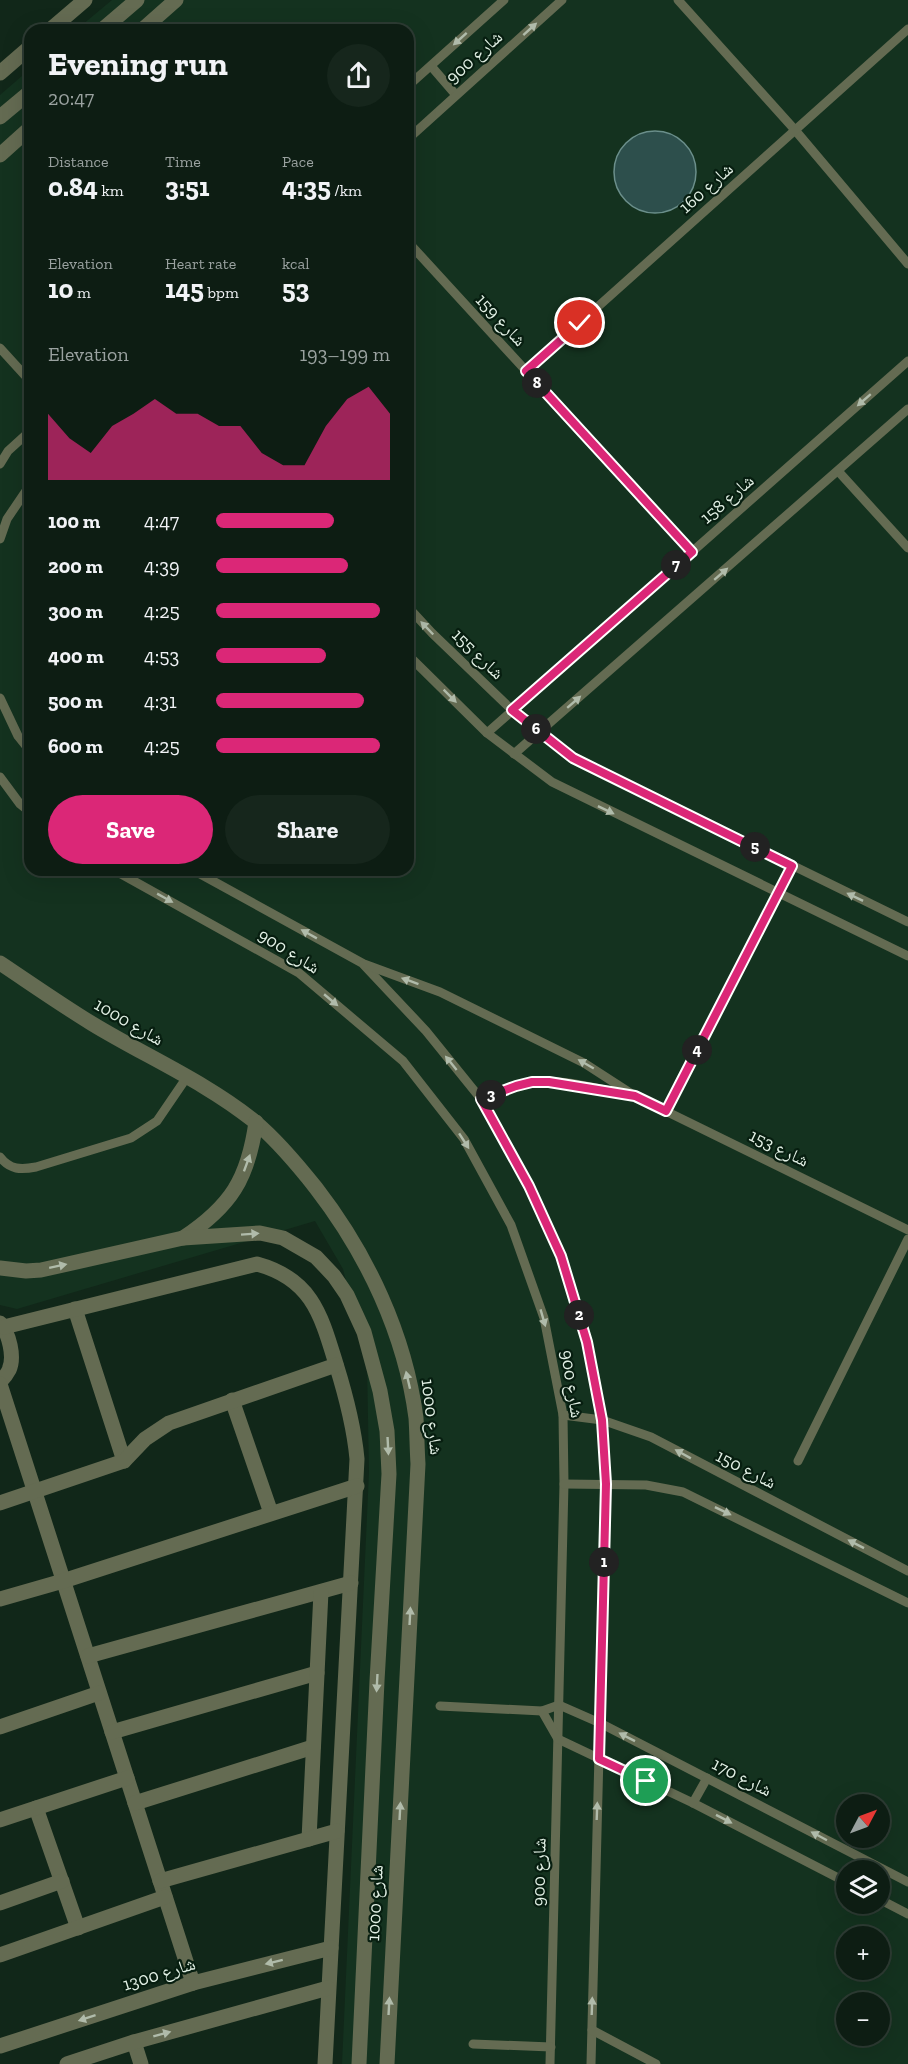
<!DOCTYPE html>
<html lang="en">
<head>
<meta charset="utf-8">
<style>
	:root { --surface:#0d1d13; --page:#16261c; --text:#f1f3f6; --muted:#9aa2a0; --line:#2d3b33; --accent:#db2777 }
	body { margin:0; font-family:"Zilla Slab","Noto Naskh Arabic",serif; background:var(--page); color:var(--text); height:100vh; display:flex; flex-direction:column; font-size:22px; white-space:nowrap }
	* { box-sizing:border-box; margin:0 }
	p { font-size:20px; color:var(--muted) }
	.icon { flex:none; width:33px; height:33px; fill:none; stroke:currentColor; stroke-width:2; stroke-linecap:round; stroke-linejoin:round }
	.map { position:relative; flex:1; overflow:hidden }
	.drawer { position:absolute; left:24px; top:24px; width:390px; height:852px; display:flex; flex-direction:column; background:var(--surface); border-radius:18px; box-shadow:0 6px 24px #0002,0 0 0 2px var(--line) }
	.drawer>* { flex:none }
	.needle { width:39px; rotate:49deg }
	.fabs { position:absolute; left:836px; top:1794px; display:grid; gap:12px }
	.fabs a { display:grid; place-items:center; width:54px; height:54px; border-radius:50%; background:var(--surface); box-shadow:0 6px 24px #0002,0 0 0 2px var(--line); font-size:30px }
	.pin { position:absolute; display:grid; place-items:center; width:51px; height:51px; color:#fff; margin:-26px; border:3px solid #fff; border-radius:50%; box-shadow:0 2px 6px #0007 }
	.km { position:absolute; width:30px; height:30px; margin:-15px; border-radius:50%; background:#222; color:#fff; font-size:16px; line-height:30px; text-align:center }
	.round { display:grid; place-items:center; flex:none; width:63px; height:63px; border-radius:32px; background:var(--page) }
	.headline { display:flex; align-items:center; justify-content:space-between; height:102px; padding:0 24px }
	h1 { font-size:33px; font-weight:700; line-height:45px }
	.figures { display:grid; grid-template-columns:repeat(3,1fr); gap:9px; height:102px; padding:6px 24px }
	.figures div { display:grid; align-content:center }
	.figures b { font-size:26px; font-weight:700 }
	.figures small { font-size:16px; font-weight:400 }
	.figures p { font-size:16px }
	.chart { height:168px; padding:12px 24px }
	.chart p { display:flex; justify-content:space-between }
	.chart svg { width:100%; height:108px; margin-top:6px; fill:var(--accent); opacity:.7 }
	.button { display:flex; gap:12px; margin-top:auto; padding:12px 24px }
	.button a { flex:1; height:69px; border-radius:36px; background:var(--accent); color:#fff; font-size:24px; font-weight:700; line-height:69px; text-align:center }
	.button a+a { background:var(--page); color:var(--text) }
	ul { padding:0 24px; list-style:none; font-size:20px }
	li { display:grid; grid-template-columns:96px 72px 1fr; align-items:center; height:45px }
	li i { height:15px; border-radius:8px; background:var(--accent) }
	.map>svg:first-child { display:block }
</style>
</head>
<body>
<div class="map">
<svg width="908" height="2064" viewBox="0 0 908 2064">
	<rect width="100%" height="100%" fill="#112719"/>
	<path fill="#14321f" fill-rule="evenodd" d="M112 0H908V2064H342L369 1472 367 1364 343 1269 315 1221 17 1309 0 1305V95L30 69V870H408V30H76ZM846 1804H879V1838H846ZM846 1870H879V1904H846ZM846 1936H879V1970H846ZM846 2002H879V2036H846Z"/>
	<circle fill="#2d4f4c" stroke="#6b8f8b" stroke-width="1.5" cx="655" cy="172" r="41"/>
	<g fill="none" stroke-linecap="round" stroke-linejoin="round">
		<g stroke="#646b52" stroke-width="9">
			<polyline points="678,0 795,130 908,264"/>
			<polyline points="431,66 456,95"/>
			<polyline points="408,86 504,0"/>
			<polyline points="408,139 562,0"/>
			<polyline points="408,242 692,552"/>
			<polyline points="0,348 30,381"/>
			<polyline points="526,371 908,29"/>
			<polyline points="0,464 8,451 30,431"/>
			<polyline points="838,471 908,548"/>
			<polyline points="0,539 7,519 30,485"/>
			<polyline points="408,607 432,633 512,710 573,758 908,922"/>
			<polyline points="408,655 487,733 552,782 908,956"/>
			<polyline points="0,698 18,736 30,751"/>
			<polyline points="487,733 908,361"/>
			<polyline points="514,754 908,409"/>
			<polyline points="0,777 20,804 30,812"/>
			<polyline points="114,870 299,973 403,1061 464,1139 511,1225 544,1318 563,1415 564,1484 550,2064"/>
			<polyline points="193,870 362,963 426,1031 481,1099 529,1186 561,1256 587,1342 602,1420 606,1484 591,2064"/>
			<polyline points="364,964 440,992 584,1063 635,1096 908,1230"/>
			<path d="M481 1099C497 1093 513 1086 531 1083 560 1077 600 1090 630 1095"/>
			<polyline points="666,1111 792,866"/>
			<path d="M0 1157C10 1170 21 1170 36 1167L131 1138 157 1121 187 1077"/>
			<polyline points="563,1415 602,1420 651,1437 908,1571"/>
			<polyline points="798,1461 908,1239"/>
			<polyline points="564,1484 646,1485 683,1492 908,1603"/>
			<polyline points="440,1706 542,1711 559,1705 600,1723 908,1882"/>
			<polyline points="542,1711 558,1739 693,1803 846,1882"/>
			<polyline points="693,1803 707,1778"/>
			<polyline points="879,1899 908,1914"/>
			<polyline points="592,2030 656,2064"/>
			<polyline points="473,2044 551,2047"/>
		</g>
		<g stroke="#646b52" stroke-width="15">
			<polyline points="50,30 85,0"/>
			<polyline points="0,73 30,47"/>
			<polyline points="75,1309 124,1461"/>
			<path d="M0 1323C9 1333 15 1357 9 1370 7 1374 3 1379 0 1382"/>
			<path d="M4 1327 257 1264C312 1279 321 1315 336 1364 346 1396 354 1426 357 1459L325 2064"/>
			<polyline points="0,1384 193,1983"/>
			<polyline points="232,1400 271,1513"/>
			<polyline points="0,1503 124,1461 145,1439 169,1423 336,1365"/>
			<polyline points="0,1599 63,1581 357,1486"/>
			<polyline points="88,1656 351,1583"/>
			<polyline points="0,1727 99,1693"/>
			<polyline points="112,1732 317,1673"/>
			<polyline points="135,1803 313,1747"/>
			<polyline points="36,1808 78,1928"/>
			<polyline points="0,1820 127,1778"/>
			<polyline points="309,1839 321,1592"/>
			<polyline points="160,1881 337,1831"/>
			<polyline points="0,1903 62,1881"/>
			<polyline points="0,1955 165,1897"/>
			<polyline points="134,2042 141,2064"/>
			<polyline points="0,2046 193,1983 331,1948"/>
			<polyline points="67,2064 134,2042 328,1988"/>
		</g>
		<g stroke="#646b52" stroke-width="15">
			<polyline points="102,30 137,0"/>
			<polyline points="142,30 176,0"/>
			<polyline points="0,117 30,92"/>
			<polyline points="0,155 30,128"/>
			<path d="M0 963C30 983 60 1004 91 1023 145 1056 204 1081 254 1121 277 1140 297 1164 316 1188 367 1254 405 1334 416 1418 417 1433 417 1449 418 1464L387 2064"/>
			<path d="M183 1238C231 1206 248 1179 256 1122"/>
			<polyline points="0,1268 26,1271 41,1270 183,1238 260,1233 283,1238 316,1257 334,1276 347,1295 364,1332 380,1391 387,1431 389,1474 377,1681 359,2064"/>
		</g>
	</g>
	<defs><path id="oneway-solid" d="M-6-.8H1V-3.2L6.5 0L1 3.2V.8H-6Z" transform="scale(1.5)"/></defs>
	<g fill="#b0bbaa">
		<use href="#oneway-solid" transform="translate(530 29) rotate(-42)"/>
		<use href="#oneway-solid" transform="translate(460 39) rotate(138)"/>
		<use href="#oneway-solid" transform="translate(864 400) rotate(139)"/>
		<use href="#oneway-solid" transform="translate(721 574) rotate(-41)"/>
		<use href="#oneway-solid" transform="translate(427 628) rotate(-134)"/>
		<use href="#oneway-solid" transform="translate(450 696) rotate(45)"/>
		<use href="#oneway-solid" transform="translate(574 702) rotate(-41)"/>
		<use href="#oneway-solid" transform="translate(606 810) rotate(26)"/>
		<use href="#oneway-solid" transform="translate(855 897) rotate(-154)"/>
		<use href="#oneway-solid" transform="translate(165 898) rotate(29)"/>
		<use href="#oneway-solid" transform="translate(309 934) rotate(-151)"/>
		<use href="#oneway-solid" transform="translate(410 981) rotate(-160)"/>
		<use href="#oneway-solid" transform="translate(331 1000) rotate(40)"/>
		<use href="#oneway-solid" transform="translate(451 1063) rotate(-129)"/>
		<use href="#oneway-solid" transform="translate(586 1064) rotate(-150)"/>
		<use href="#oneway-solid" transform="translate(464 1141) rotate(57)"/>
		<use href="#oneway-solid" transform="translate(247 1163) rotate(-70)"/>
		<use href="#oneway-solid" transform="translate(250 1234) rotate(-4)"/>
		<use href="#oneway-solid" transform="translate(58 1266) rotate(-12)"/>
		<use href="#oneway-solid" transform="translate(543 1318) rotate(74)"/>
		<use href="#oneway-solid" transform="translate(408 1380) rotate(-103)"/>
		<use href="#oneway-solid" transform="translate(388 1446) rotate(87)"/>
		<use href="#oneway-solid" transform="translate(683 1454) rotate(-151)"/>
		<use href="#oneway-solid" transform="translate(723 1511) rotate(26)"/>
		<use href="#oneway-solid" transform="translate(856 1544) rotate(-153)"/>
		<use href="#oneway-solid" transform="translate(410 1616) rotate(-87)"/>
		<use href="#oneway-solid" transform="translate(377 1683) rotate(93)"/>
		<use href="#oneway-solid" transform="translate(627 1737) rotate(-153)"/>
		<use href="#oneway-solid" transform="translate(400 1811) rotate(-87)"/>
		<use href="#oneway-solid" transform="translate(597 1811) rotate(-88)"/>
		<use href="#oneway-solid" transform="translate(724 1819) rotate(27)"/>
		<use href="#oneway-solid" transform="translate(819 1836) rotate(-152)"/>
		<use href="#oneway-solid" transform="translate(274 1962) rotate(166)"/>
		<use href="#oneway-solid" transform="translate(389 2006) rotate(-87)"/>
		<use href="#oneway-solid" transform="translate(592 2006) rotate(-88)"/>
		<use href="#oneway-solid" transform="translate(87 2018) rotate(162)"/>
		<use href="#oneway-solid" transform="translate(162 2034) rotate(-15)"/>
	</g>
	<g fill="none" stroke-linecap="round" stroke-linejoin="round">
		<defs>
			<polyline id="route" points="580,323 526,371 692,552 512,710 573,758 792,866 666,1111 635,1096 549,1082 532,1082 516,1086 481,1099 529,1186 561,1256 587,1342 602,1420 606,1484 599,1759 646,1781"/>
		</defs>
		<use href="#route" stroke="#fff" stroke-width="12"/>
		<use href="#route" stroke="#db2777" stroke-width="8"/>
	</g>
	<g text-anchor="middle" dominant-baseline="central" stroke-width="4.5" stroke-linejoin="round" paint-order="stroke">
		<g font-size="18" fill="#e2f0e5" stroke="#071e10">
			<text transform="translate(474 57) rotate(-42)">شارع 900</text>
			<text transform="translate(706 188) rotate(-42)">شارع 160</text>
			<text transform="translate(501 320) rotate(47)">شارع 159</text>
			<text transform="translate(727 499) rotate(-41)">شارع 158</text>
			<text transform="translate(478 654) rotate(44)">شارع 155</text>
			<text transform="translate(289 951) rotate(32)">شارع 900</text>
			<text transform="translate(129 1022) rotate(30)">شارع 1000</text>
			<text transform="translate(779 1148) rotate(26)">شارع 153</text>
			<text transform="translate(572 1384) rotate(81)">شارع 900</text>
			<text transform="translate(432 1417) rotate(83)">شارع 1000</text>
			<text transform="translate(746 1469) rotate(27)">شارع 150</text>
			<text transform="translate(742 1777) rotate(27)">شارع 170</text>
			<text transform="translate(539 1872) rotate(-89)">شارع 900</text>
			<text transform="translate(375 1903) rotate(-87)">شارع 1000</text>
			<text transform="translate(159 1974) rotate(-17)">شارع 1300</text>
		</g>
	</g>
</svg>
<div class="fabs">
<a><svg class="needle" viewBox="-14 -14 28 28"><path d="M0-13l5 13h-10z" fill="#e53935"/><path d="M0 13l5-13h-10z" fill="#9aa2a0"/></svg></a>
<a><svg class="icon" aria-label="layers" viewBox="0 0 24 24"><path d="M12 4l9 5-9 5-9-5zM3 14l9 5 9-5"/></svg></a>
<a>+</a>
<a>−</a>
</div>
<div class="pin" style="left:646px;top:1781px;background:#1e9e55"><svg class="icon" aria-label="arrive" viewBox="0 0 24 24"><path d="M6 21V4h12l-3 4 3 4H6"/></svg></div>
<div class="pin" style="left:580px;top:323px;background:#d93025"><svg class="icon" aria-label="check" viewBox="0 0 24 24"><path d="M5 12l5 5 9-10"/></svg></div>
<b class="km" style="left:604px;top:1562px">1</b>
<b class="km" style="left:579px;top:1315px">2</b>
<b class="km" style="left:491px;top:1095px">3</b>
<b class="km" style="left:697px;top:1050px">4</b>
<b class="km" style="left:755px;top:847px">5</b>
<b class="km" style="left:536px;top:729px">6</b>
<b class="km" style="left:676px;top:565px">7</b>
<b class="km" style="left:537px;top:383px">8</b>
<section class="drawer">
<div class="headline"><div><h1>Evening run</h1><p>20:47</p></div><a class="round"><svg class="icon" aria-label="share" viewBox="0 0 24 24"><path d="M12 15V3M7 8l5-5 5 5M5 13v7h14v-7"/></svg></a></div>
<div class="figures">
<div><p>Distance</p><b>0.84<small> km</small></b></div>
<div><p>Time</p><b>3:51</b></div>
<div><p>Pace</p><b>4:35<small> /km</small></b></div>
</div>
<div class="figures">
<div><p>Elevation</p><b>10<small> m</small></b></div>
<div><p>Heart rate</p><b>145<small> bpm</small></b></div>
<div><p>kcal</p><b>53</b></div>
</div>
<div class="chart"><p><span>Elevation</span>193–199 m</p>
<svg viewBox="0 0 160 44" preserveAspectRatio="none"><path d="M0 44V17L10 27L20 33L30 22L40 17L50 11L60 17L70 17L80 22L90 22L100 33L110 38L120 38L130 22L140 11L150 6L160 17V44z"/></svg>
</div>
<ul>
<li><b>100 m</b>4:47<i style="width:68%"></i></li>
<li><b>200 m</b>4:39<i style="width:76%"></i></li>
<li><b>300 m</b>4:25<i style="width:94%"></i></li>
<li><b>400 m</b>4:53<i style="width:63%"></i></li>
<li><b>500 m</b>4:31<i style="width:85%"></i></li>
<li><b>600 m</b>4:25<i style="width:94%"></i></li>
</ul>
<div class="button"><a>Save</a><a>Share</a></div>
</section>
</div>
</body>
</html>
